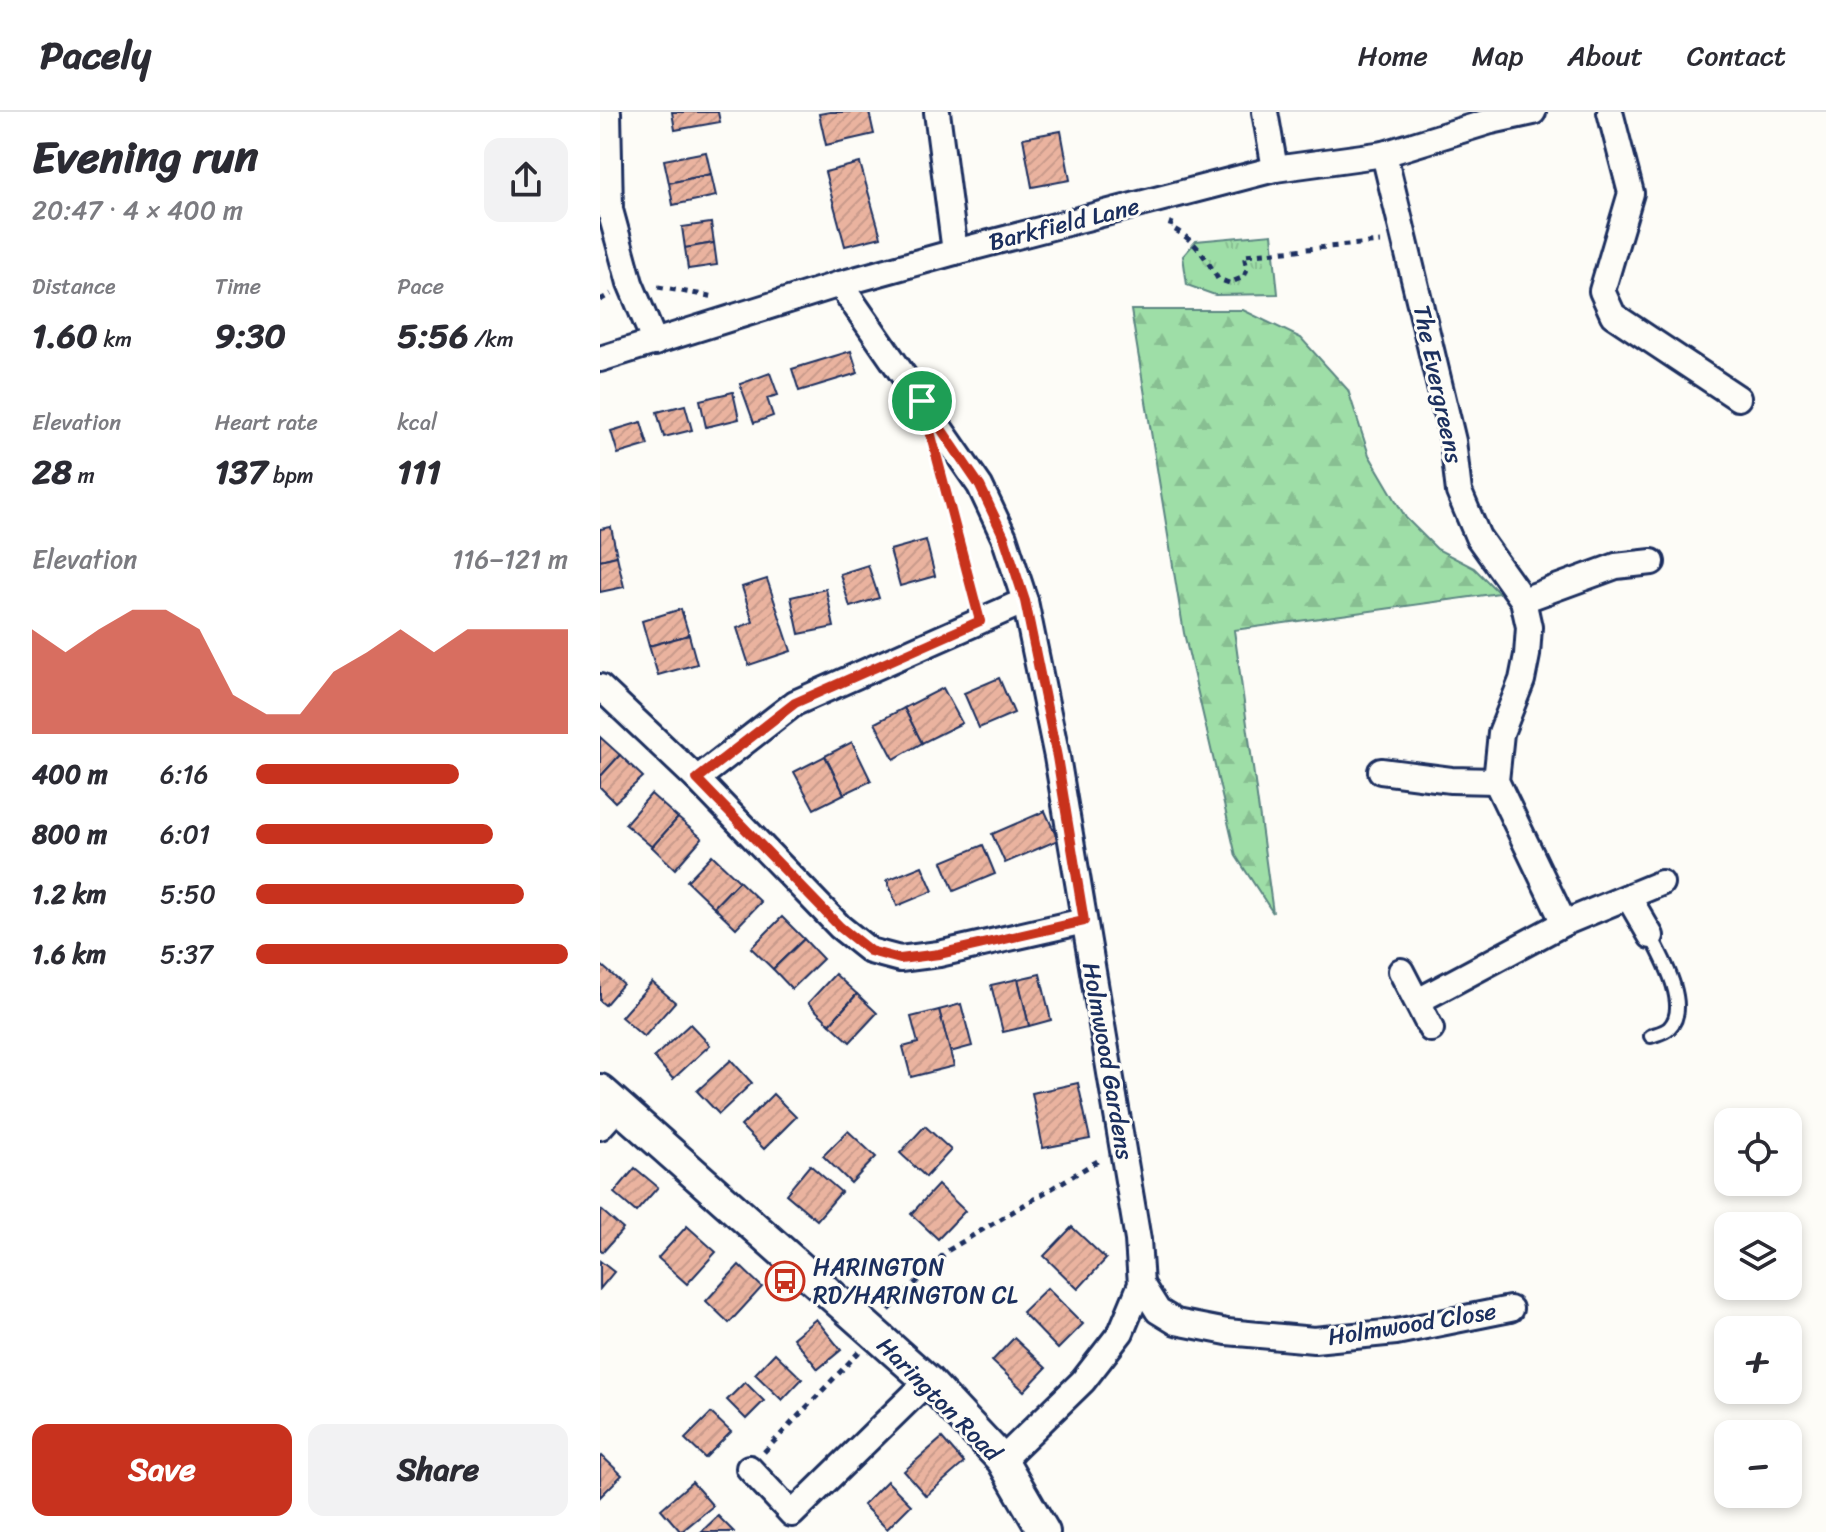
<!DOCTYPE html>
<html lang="en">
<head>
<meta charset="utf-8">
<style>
	:root { --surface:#fff; --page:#f2f2f3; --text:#2b2b33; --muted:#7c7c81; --line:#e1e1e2; --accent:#c8321e }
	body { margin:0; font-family:Sriracha,sans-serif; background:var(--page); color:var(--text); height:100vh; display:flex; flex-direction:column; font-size:30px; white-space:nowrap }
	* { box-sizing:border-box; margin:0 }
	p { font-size:26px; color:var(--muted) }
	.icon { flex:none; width:44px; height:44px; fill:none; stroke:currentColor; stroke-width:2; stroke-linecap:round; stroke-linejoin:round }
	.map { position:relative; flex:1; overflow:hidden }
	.details { display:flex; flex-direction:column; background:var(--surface); width:600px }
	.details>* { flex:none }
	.buttons { position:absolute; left:1114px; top:996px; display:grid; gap:16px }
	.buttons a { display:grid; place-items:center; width:88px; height:88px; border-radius:16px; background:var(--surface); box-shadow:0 4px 12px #0003; font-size:40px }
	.pin { position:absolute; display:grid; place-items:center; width:68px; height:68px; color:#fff; margin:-34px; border:4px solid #fff; border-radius:50%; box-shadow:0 2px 8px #0007 }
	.round { display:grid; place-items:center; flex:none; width:84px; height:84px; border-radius:16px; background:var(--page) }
	.summary { display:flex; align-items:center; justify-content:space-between; height:136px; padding:0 32px }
	h1 { font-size:44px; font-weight:800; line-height:60px }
	.figures { display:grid; grid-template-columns:repeat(3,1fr); gap:12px; height:136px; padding:8px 32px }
	.figures div { display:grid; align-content:center }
	.figures b { font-size:34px; font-weight:800 }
	.figures small { font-size:22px; font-weight:400 }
	.figures p { font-size:22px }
	.chart { height:224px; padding:16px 32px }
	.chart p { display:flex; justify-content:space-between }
	.chart svg { width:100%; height:144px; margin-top:8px; fill:var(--accent); opacity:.7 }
	.action { display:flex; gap:16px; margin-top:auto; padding:16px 32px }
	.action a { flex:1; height:92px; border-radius:16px; background:var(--accent); color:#fff; font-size:32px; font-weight:800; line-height:92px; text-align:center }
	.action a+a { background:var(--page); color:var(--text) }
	ul { padding:0 32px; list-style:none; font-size:26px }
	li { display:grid; grid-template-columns:128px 96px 1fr; align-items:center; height:60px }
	li i { height:20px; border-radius:10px; background:var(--accent) }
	header { display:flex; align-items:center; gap:48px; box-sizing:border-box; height:112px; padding:0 40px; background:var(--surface); border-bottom:2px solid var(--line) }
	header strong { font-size:38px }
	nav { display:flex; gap:44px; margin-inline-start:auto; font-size:28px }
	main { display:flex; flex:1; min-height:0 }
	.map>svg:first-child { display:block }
</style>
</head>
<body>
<header>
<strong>Pacely</strong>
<nav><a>Home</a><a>Map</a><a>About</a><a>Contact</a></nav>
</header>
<main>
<section class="details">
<div class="summary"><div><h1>Evening run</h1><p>20:47 · 4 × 400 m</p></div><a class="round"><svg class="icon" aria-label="share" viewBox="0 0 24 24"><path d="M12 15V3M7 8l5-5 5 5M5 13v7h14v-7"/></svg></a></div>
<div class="figures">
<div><p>Distance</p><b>1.60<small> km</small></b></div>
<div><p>Time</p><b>9:30</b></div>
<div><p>Pace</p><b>5:56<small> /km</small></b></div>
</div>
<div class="figures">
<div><p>Elevation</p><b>28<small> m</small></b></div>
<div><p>Heart rate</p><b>137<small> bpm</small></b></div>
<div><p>kcal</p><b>111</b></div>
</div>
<div class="chart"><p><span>Elevation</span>116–121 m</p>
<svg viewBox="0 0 160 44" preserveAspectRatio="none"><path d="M0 44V12L10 19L20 12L30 6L40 6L50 12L60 32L70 38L80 38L90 25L100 19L110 12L120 19L130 12L140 12L150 12L160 12V44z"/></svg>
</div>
<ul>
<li><b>400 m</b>6:16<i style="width:65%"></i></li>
<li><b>800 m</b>6:01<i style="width:76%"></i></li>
<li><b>1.2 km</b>5:50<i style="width:86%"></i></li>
<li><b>1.6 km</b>5:37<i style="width:100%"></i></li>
</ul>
<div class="action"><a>Save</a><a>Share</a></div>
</section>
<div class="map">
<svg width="1226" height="1420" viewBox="0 0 1226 1420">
	<defs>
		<pattern id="forest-firs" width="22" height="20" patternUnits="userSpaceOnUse" patternTransform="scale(2)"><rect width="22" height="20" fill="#9edea7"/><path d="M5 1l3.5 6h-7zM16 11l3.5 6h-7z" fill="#88bf92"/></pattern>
		<pattern id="park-tufts" width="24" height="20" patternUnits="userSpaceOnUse" patternTransform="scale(2)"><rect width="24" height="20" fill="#9edea7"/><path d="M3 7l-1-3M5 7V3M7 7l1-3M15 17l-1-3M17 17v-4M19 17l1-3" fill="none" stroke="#88bf92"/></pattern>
		<pattern id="building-hatch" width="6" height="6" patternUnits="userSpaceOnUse" patternTransform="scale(2)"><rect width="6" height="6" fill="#eab39f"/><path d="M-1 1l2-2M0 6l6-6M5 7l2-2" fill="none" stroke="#c89a8b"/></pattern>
	</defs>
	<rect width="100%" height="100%" fill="#fdfcf7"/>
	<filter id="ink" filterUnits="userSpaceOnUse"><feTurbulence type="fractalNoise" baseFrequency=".0125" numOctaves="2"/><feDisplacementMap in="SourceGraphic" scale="16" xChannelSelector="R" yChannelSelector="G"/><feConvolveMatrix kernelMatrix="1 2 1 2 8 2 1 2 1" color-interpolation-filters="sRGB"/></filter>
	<g filter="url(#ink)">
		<polygon fill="url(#forest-firs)" stroke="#5c8682" stroke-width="2" points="531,198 643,198 701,226 748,278 769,343 806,406 837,437 874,456 899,481 634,518 673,801 636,744 584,521"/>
		<polygon fill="url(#park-tufts)" stroke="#5c8682" stroke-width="2" points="672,122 678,182 615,183 587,173 583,144 596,129"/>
		<g fill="url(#building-hatch)" stroke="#1b2f5e" stroke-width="2">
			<polygon points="72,0 118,0 120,10 75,18"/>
			<polygon points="230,0 269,0 274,22 226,33 219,2"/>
			<polygon points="461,19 470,68 432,75 423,26"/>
			<polygon points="106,40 111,62 69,71 64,48"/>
			<polygon points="260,51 281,125 245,134 225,60"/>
			<polygon points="111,62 116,84 73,93 69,71"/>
			<polygon points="111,111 114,131 85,136 82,115"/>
			<polygon points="114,131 117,153 88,157 85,136"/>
			<polygon points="251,239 258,261 199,279 192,257"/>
			<polygon points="170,261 178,283 167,286 173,304 154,311 140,272"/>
			<polygon points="133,280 139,307 106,315 100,288"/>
			<polygon points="85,293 92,318 64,325 57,300"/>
			<polygon points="41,310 48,333 18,342 11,319"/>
			<polygon points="11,415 17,444 0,448 0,417"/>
			<polygon points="326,428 335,464 300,474 290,438"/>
			<polygon points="17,444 24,475 0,480 0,448"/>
			<polygon points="268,453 279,486 250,495 240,462"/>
			<polygon points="167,467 191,539 149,553 137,516 153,510 142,475"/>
			<polygon points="226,477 234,515 199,522 191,485"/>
			<polygon points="81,497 89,523 49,534 42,509"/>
			<polygon points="89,523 97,552 58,563 49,534"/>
			<polygon points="399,566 414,601 379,616 364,581"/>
			<polygon points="343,576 362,611 322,631 304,596"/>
			<polygon points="304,596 322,631 294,647 275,611"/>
			<polygon points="0,625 20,643 0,665"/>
			<polygon points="252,630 271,669 244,682 225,644"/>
			<polygon points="20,643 43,665 15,690 0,675 0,665"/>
			<polygon points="225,644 244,682 214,697 194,660"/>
			<polygon points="51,682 78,706 52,735 25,712"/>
			<polygon points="445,699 458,728 405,751 392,722"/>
			<polygon points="78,706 102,726 75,757 52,735"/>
			<polygon points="383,733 395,762 354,779 342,750"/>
			<polygon points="112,743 139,769 114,795 87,769"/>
			<polygon points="322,754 333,779 297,794 287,768"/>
			<polygon points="139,769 161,790 136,816 114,795"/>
			<polygon points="182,805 204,827 173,857 151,836"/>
			<polygon points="204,827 223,847 192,877 173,857"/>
			<polygon points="0,852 23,872 5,893 0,889"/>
			<polygon points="235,862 257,882 230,912 208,891"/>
			<polygon points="440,862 451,908 429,914 418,867"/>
			<polygon points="418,867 429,914 403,920 391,873"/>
			<polygon points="52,870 75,890 44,925 21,905"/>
			<polygon points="257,882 277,901 250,930 230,912"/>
			<polygon points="361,892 372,934 350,940 339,898"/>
			<polygon points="339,898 354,954 311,965 303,935 318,931 311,905"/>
			<polygon points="90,912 110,933 73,967 54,945"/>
			<polygon points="131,948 152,971 119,1002 97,979"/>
			<polygon points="478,971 490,1027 443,1036 432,981"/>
			<polygon points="173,982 196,1005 164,1037 141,1014"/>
			<polygon points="325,1014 351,1038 326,1065 300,1041"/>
			<polygon points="248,1019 276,1045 251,1071 223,1044"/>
			<polygon points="210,1053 241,1080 217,1108 186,1082"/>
			<polygon points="35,1056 58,1075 36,1100 14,1081"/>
			<polygon points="338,1073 365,1099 338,1127 311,1102"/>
			<polygon points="0,1097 23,1117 3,1140 0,1137"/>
			<polygon points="87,1114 116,1140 87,1172 58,1146"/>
			<polygon points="472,1115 506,1147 478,1177 444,1144"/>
			<polygon points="0,1149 14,1160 0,1177"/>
			<polygon points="139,1153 162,1175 129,1211 106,1189"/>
			<polygon points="447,1176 483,1212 458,1237 422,1200"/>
			<polygon points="216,1207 241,1238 218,1257 193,1226"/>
			<polygon points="414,1226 446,1256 424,1279 392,1249"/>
			<polygon points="175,1241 202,1267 182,1288 155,1262"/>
			<polygon points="145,1270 164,1289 146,1307 127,1288"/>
			<polygon points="111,1301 131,1320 105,1346 85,1327"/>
			<polygon points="342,1326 364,1351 326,1384 304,1359"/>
			<polygon points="2,1344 22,1363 0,1385 0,1346"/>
			<polygon points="287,1369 311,1393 287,1417 263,1393"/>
			<polygon points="92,1370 113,1394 81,1420 61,1397"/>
			<polygon points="118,1404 134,1420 101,1420"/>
		</g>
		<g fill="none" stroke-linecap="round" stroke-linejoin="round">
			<defs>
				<path id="service" d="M1051 924C1056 922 1065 920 1069 916 1091 895 1062 845 1051 824"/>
				<g id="minor">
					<polyline points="8,0 10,98 30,171 55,231"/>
					<polyline points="337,0 355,140"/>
					<polyline points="665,0 675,57"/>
					<polyline points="1010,0 1031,81 1002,179 1013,203 1138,286"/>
					<polyline points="784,42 853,329 859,380 878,425 923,488 929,515 927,543 922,568 901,621 896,669 964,811"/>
					<polyline points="240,172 380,374 404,425 425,489 457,645 538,1128 541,1172 521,1220 483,1269 402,1348"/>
					<polyline points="0,247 240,172 355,140 675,57 784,42 891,9 933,0"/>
					<polyline points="923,488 1016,454 1052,450"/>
					<polyline points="0,575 97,667 240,815 270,839 300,847 339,842 484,809"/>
					<polyline points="781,659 851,668 896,669"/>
					<polyline points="97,667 195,591 425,489"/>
					<polyline points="1029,786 1051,824"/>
					<polyline points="801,859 831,917"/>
					<polyline points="818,889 964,811 1061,771"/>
					<polyline points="0,1015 18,995"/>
					<polyline points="541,1172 558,1199 576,1210 627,1220 714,1228 796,1220 910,1197"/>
					<polyline points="149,1356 192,1402 328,1269"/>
				</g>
				<polyline id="tertiary" points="0,978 328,1269 402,1348 444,1420"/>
			</defs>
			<use href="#service" stroke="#1b2f5e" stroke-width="18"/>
			<use href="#minor" stroke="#1b2f5e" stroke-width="30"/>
			<use href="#tertiary" stroke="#1b2f5e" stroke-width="36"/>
			<g stroke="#1b2f5e" stroke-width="5" stroke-dasharray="6 6" stroke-linecap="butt">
				<path d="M572 109 570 115C594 127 605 144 618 167L629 171 644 165 647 157 644 143 780 130"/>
				<polyline points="58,175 115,185"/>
				<polyline points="0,188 11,182"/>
				<polyline points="342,363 374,485"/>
				<polyline points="289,1198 347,1139 501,1047"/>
				<polyline points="164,1340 259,1240"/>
			</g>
			<use href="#service" stroke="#fdfcf7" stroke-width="12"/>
			<use href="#minor" stroke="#fdfcf7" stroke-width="24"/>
			<use href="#tertiary" stroke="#fdfcf7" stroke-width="30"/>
		</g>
	</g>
	<g fill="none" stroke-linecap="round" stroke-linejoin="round" filter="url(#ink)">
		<defs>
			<polygon id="route" points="322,289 380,374 404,425 425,489 457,645 484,809 339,842 300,847 270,839 240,815 97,667 195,591 380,509"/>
		</defs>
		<use href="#route" stroke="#fff" stroke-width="16"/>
		<use href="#route" stroke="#c8321e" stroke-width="10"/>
	</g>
	<defs>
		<symbol id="bus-ring" viewBox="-11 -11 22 22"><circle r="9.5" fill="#fdfcf7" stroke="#c8321e" stroke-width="1.5"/><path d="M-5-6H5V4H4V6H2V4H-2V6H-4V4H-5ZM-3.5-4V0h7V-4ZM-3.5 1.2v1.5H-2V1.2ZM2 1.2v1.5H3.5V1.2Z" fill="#c8321e"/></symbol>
	</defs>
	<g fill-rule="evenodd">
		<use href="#bus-ring" x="163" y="1147" width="44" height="44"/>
	</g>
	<g text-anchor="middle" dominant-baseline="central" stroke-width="6" stroke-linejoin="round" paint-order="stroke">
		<g font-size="24" fill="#1b2f5e" stroke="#fdfcf7">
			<text transform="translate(464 112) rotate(-14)">Barkfield Lane</text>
			<text transform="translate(838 272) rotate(78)">The Evergreens</text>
			<text transform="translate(508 949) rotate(80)">Holmwood Gardens</text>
			<text transform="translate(812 1212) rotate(-9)">Holmwood Close</text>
			<text transform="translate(339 1287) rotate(45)">Harington Road</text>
		</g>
		<g font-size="24" fill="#1b2f5e" stroke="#fdfcf7" text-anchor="start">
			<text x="213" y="1155">HARINGTON<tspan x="213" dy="28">RD/HARINGTON CL</tspan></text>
		</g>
	</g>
</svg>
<div class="buttons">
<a><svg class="icon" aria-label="locate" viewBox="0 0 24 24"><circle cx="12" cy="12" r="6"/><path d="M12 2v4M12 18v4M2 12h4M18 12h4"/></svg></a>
<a><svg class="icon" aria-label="layers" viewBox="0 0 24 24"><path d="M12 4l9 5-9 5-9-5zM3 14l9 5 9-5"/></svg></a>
<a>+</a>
<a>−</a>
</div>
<div class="pin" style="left:322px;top:289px;background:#1e9e55"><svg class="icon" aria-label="arrive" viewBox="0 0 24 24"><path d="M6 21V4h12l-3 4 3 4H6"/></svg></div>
</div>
</main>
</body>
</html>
